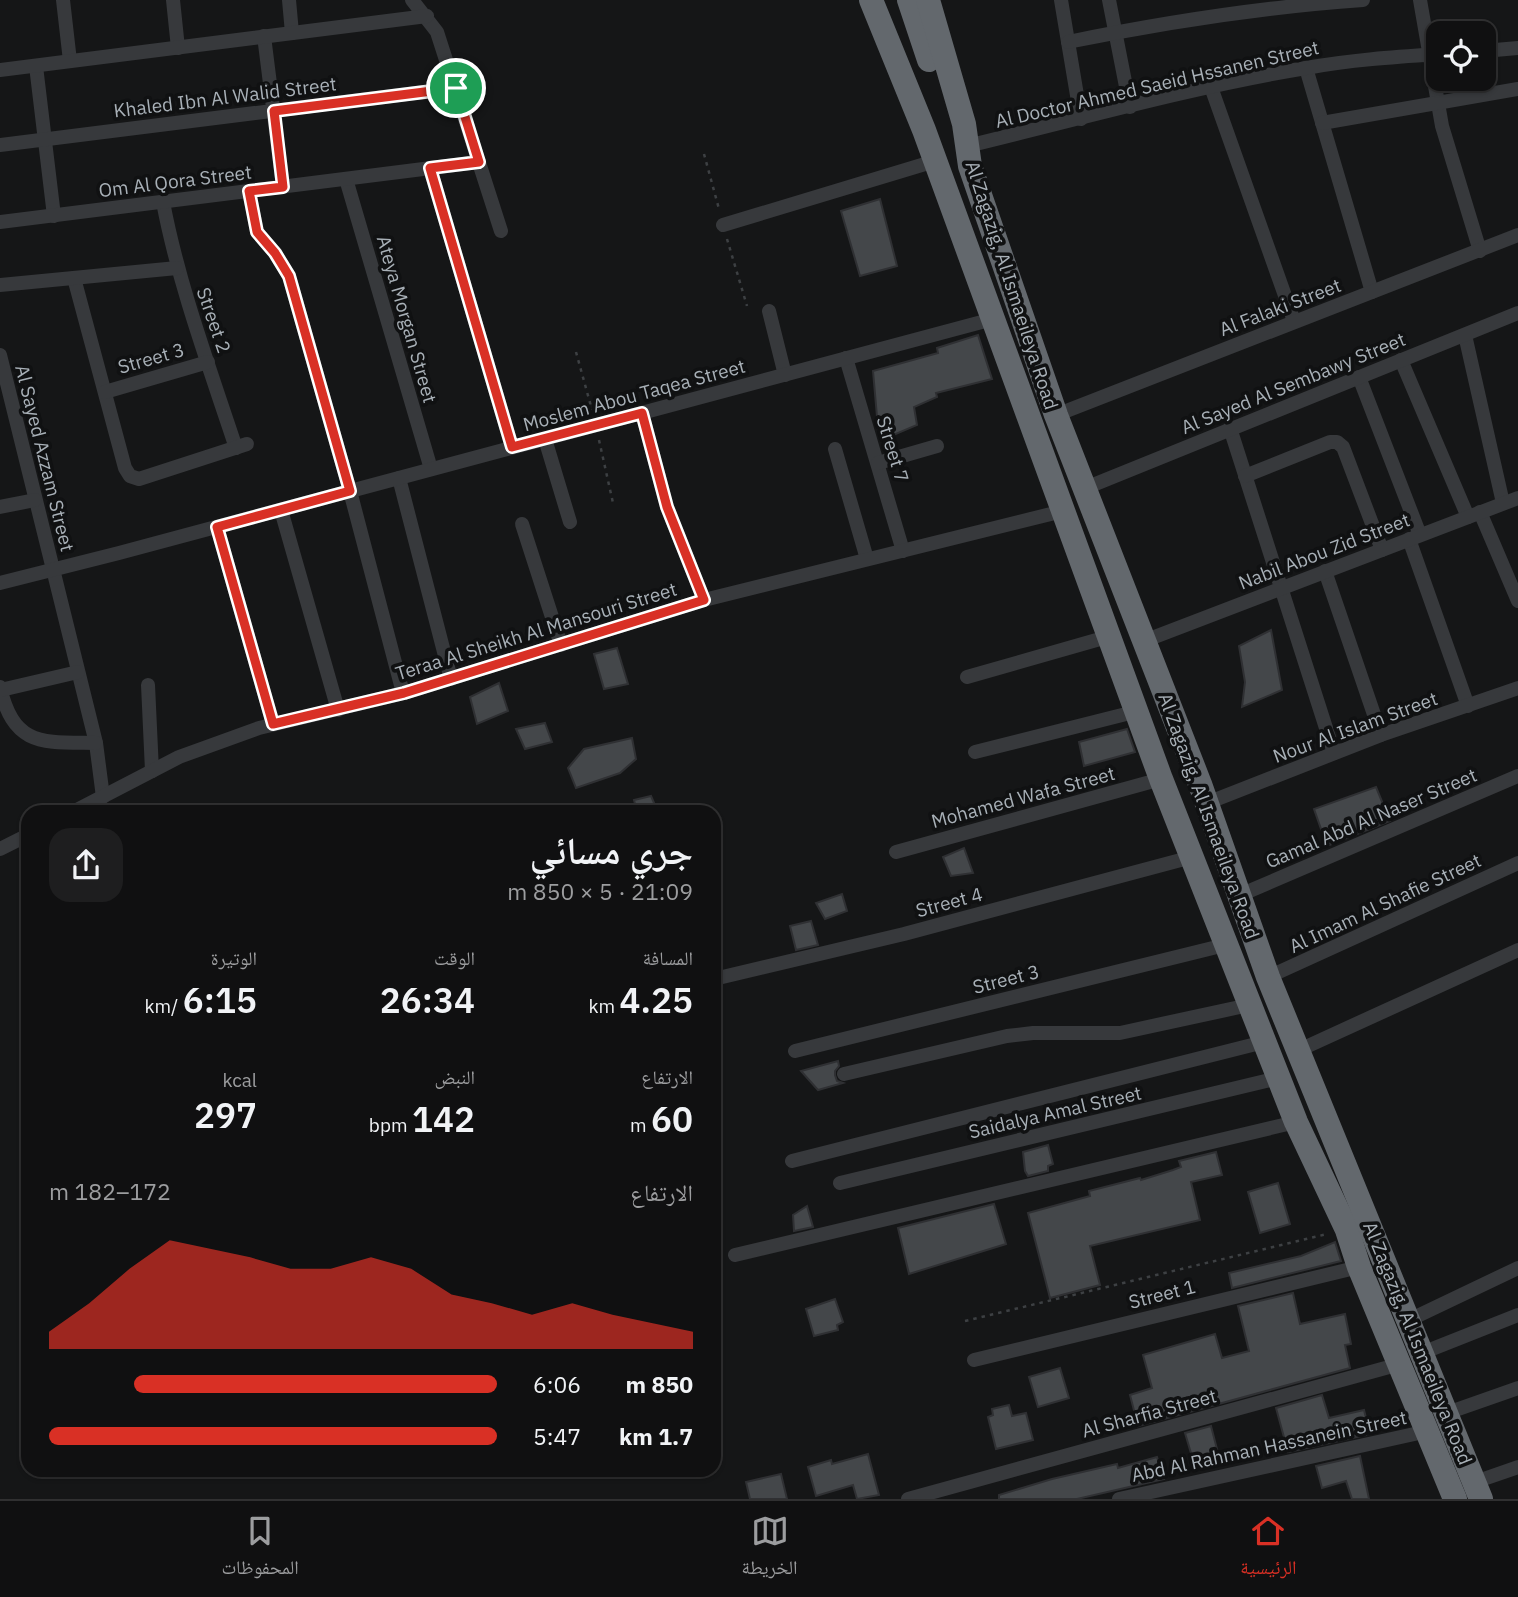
<!DOCTYPE html>
<html lang="ar">
<head>
<meta charset="utf-8">
<style>
	:root { --surface:#101011; --page:#1e1e1f; --text:#f1f3f6; --muted:#9c9d9f; --line:#303031; --accent:#d93025 }
	body { margin:0; font-family:"IBM Plex Sans","Noto Naskh Arabic",sans-serif; background:var(--page); color:var(--text); direction:rtl; height:100vh; display:flex; flex-direction:column; font-size:26px; white-space:nowrap }
	* { box-sizing:border-box; margin:0 }
	p { font-size:23px; color:var(--muted) }
	.icon { flex:none; width:38px; height:38px; fill:none; stroke:currentColor; stroke-width:2; stroke-linecap:round; stroke-linejoin:round }
	.map { position:relative; flex:1; overflow:hidden; direction:ltr }
	.drawer { position:absolute; left:21px; top:805px; width:700px; height:672px; display:flex; flex-direction:column; background:var(--surface); border-radius:21px; box-shadow:0 2px 5px #0004,0 0 0 2px var(--line); direction:rtl }
	.drawer>* { flex:none }
	.tools { position:absolute; left:1426px; top:21px; display:grid; gap:14px }
	.tools a { display:grid; place-items:center; width:70px; height:70px; border-radius:14px; background:var(--surface); box-shadow:0 2px 5px #0004,0 0 0 2px var(--line); font-size:35px }
	.pin { position:absolute; display:grid; place-items:center; width:60px; height:60px; color:#fff; margin:-30px; border:4px solid #fff; border-radius:50%; box-shadow:0 2px 7px #0007 }
	.round { display:grid; place-items:center; flex:none; width:74px; height:74px; border-radius:21px; background:var(--page) }
	.overview { display:flex; align-items:center; justify-content:space-between; height:119px; padding:0 28px }
	h1 { font-size:38px; font-weight:600; line-height:52px }
	.metrics { display:grid; grid-template-columns:repeat(3,1fr); gap:10px; height:119px; padding:7px 28px }
	.metrics div { display:grid; align-content:center }
	.metrics b { font-size:35px; font-weight:600 }
	.metrics small { font-size:19px; font-weight:400 }
	.metrics p { font-size:19px }
	.chart { height:196px; padding:14px 28px }
	.chart p { display:flex; justify-content:space-between }
	.chart svg { width:100%; height:126px; margin-top:7px; fill:var(--accent); opacity:.7 }
	ul { padding:0 28px; list-style:none; font-size:23px }
	li { display:grid; grid-template-columns:112px 84px 1fr; align-items:center; height:52px }
	li i { height:18px; border-radius:9px; background:var(--accent) }
	.dock { display:flex; justify-content:space-around; align-items:center; height:98px; border-top:2px solid var(--line); background:var(--surface); font-size:19px; color:var(--muted) }
	.dock a { display:grid; justify-items:center; gap:4px }
	.dock .current { color:var(--accent) }
	.map>svg:first-child { display:block }
</style>
</head>
<body>
<div class="map">
<svg width="1518" height="1499" viewBox="0 0 1518 1499">
	<rect width="100%" height="100%" fill="#151617"/>
	<g fill="#44474a" stroke="#2f3033" stroke-width="2">
		<polygon points="880,199 897,266 860,276 841,211"/>
		<polygon points="978,335 992,379 936,393 937,397 914,407 917,425 884,439 878,428 873,371 938,353 937,348"/>
		<polygon points="1271,630 1282,690 1242,707 1245,682 1239,646"/>
		<polygon points="617,648 628,684 604,689 594,654"/>
		<polygon points="499,683 508,711 477,724 470,697"/>
		<polygon points="545,723 552,742 525,749 516,729"/>
		<polygon points="1127,729 1135,752 1084,766 1079,742"/>
		<polygon points="632,738 636,759 620,773 576,788 568,768 584,749"/>
		<polygon points="1376,787 1390,821 1327,846 1314,809"/>
		<polygon points="651,796 658,812 637,812 634,800"/>
		<polygon points="964,848 973,873 951,876 943,857"/>
		<polygon points="842,894 847,911 825,919 816,903"/>
		<polygon points="811,921 818,945 796,950 790,926"/>
		<polygon points="838,1061 839,1066 835,1071 835,1075 837,1081 843,1083 818,1090 801,1071"/>
		<polygon points="1048,1145 1053,1164 1048,1166 1048,1171 1028,1176 1025,1171 1023,1152"/>
		<polygon points="1216,1152 1222,1175 1191,1182 1200,1220 1090,1246 1100,1285 1050,1298 1028,1213 1090,1196 1089,1191 1140,1178 1141,1180 1173,1170 1181,1167 1179,1161"/>
		<polygon points="1278,1183 1290,1224 1260,1233 1248,1192"/>
		<polygon points="994,1204 1006,1244 909,1274 898,1228"/>
		<polygon points="807,1206 813,1227 794,1231 793,1215"/>
		<polygon points="1335,1242 1341,1261 1232,1288 1229,1273 1301,1256"/>
		<polygon points="1293,1293 1300,1324 1345,1314 1351,1344 1345,1345 1350,1368 1138,1426 1130,1395 1152,1388 1143,1355 1215,1334 1222,1358 1249,1351 1238,1306"/>
		<polygon points="835,1299 843,1322 837,1325 838,1330 814,1336 806,1309"/>
		<polygon points="1060,1368 1069,1398 1038,1407 1029,1377"/>
		<polygon points="1322,1395 1329,1418 1364,1410 1369,1430 1365,1431 1366,1435 1288,1452 1276,1408"/>
		<polygon points="1009,1405 1012,1416 1026,1413 1033,1440 996,1449 988,1417 993,1415 992,1409"/>
		<polygon points="1211,1426 1218,1453 1193,1460 1185,1433"/>
		<polygon points="868,1454 879,1495 857,1499 853,1485 816,1496 808,1467 831,1460 832,1464"/>
		<polygon points="1360,1456 1369,1499 1352,1499 1346,1481 1322,1488 1316,1466"/>
		<polygon points="1157,1457 1164,1479 1077,1499 999,1499 999,1495 1052,1479 1117,1464 1118,1468"/>
		<polygon points="781,1474 787,1499 750,1499 746,1482"/>
	</g>
	<g fill="none" stroke-linecap="round" stroke-linejoin="round">
		<g stroke="#3d4043" stroke-width="2.5" stroke-dasharray="3.5 5" stroke-linecap="butt">
			<polyline points="704,154 719,209"/>
			<polyline points="727,239 747,306"/>
			<polyline points="576,352 592,410"/>
			<polyline points="599,440 613,503"/>
			<polyline points="965,1321 1327,1234"/>
		</g>
		<g stroke="#37393c" stroke-width="14">
			<polyline points="63,0 70,61"/>
			<polyline points="173,0 178,48"/>
			<polyline points="289,0 292,33"/>
			<polyline points="412,0 437,32 501,231"/>
			<polyline points="1061,0 1081,119"/>
			<polyline points="1109,0 1130,107"/>
			<polyline points="1420,0 1442,126 1480,251"/>
			<polyline points="264,36 283,187"/>
			<path d="M1068 42C1166 22 1263 7 1363 0"/>
			<polyline points="1484,51 1518,48"/>
			<polyline points="36,66 54,216"/>
			<polyline points="1306,68 1372,292"/>
			<polyline points="0,70 427,16"/>
			<polyline points="1211,87 1294,321"/>
			<polyline points="1322,123 1518,89"/>
			<polyline points="0,145 455,88"/>
			<path d="M967 146C1079 119 1192 87 1306 68 1350 60 1394 57 1438 54"/>
			<polyline points="430,168 512,447"/>
			<polyline points="346,179 431,469"/>
			<polyline points="249,191 257,232 275,253 289,276 350,491 403,693"/>
			<path d="M163 202C179 286 209 366 236 448"/>
			<polyline points="0,222 479,162"/>
			<polyline points="723,225 935,161"/>
			<polyline points="74,278 125,468 130,476 139,479 247,444"/>
			<polyline points="0,285 177,268"/>
			<polyline points="769,311 785,375"/>
			<polyline points="1465,335 1503,503"/>
			<polyline points="0,355 96,743 103,797"/>
			<polyline points="846,358 903,551"/>
			<polyline points="1401,360 1468,517"/>
			<polyline points="1359,377 1420,535"/>
			<polyline points="105,392 208,362"/>
			<polyline points="642,413 667,507 704,600"/>
			<polyline points="1056,415 1518,235"/>
			<polyline points="1230,428 1334,753"/>
			<polyline points="545,439 570,522"/>
			<polyline points="835,449 867,559"/>
			<polyline points="878,463 937,446"/>
			<polyline points="1245,476 1330,442 1337,442 1343,447 1382,550"/>
			<polyline points="399,478 451,679"/>
			<polyline points="1083,489 1518,313"/>
			<polyline points="0,507 35,500"/>
			<polyline points="281,510 338,710"/>
			<polyline points="1480,512 1518,601"/>
			<polyline points="522,524 561,645"/>
			<polyline points="217,527 273,724"/>
			<polyline points="1409,539 1468,706"/>
			<polyline points="1325,571 1381,735"/>
			<polyline points="0,583 119,553 993,319"/>
			<polyline points="1144,641 1518,498"/>
			<polyline points="967,677 1107,637"/>
			<polyline points="148,685 152,771"/>
			<path d="M0 687C14 747 42 742 96 743"/>
			<polyline points="1,690 78,672"/>
			<polyline points="975,752 1138,711"/>
			<polyline points="1207,803 1381,735 1518,688"/>
			<polyline points="73,812 179,757 259,728 404,693 704,600 1063,511"/>
			<polyline points="0,849 28,835"/>
			<polyline points="896,852 1161,779"/>
			<polyline points="1240,895 1518,776"/>
			<polyline points="1268,977 1518,863"/>
			<polyline points="714,979 904,934 1192,857"/>
			<polyline points="795,1051 1225,945"/>
			<polyline points="1297,1051 1518,950"/>
			<polyline points="844,1074 1007,1036 1033,1033 1120,1033 1249,1005"/>
			<polyline points="792,1161 1264,1042"/>
			<polyline points="840,1183 1278,1078"/>
			<polyline points="735,1255 1296,1122"/>
			<polyline points="1409,1320 1518,1268"/>
			<polyline points="1422,1353 1518,1315"/>
			<polyline points="974,1360 1359,1267"/>
			<polyline points="1447,1413 1518,1388"/>
			<polyline points="1475,1482 1518,1467"/>
			<polyline points="908,1499 1400,1364"/>
			<polyline points="1119,1499 1428,1431"/>
		</g>
		<g stroke="#63686d" stroke-width="24">
			<polyline points="871,0 924,130 1161,779 1296,1122 1347,1230 1359,1267 1455,1499"/>
			<polyline points="909,0 929,60"/>
			<polyline points="928,0 964,124 970,166 1056,415 1200,784 1268,977 1481,1499"/>
		</g>
	</g>
	<g fill="none" stroke-linecap="round" stroke-linejoin="round">
		<defs>
			<polygon id="route" points="456,88 479,162 430,168 512,447 642,413 667,507 704,600 404,693 273,724 217,527 350,491 289,276 275,253 257,232 249,191 283,187 274,111"/>
		</defs>
		<use href="#route" stroke="#fff" stroke-width="14"/>
		<use href="#route" stroke="#d93025" stroke-width="9"/>
	</g>
	<g text-anchor="middle" dominant-baseline="central" stroke-width="7" stroke-linejoin="round" paint-order="stroke">
		<g font-size="19" fill="#a8b0b7" stroke="#101112">
			<text transform="translate(1157 84) rotate(-13)">Al Doctor Ahmed Saeid Hssanen Street</text>
			<text transform="translate(225 97) rotate(-7)">Khaled Ibn Al Walid Street</text>
			<text transform="translate(175 181) rotate(-7)">Om Al Qora Street</text>
			<text transform="translate(1012 285) rotate(72)">Al Zagazig, Al Ismaeileya Road</text>
			<text transform="translate(1280 307) rotate(-21)">Al Falaki Street</text>
			<text transform="translate(407 319) rotate(74)">Ateya Morgan Street</text>
			<text transform="translate(214 320) rotate(71)">Street 2</text>
			<text transform="translate(151 358) rotate(-16)">Street 3</text>
			<text transform="translate(1293 383) rotate(-22)">Al Sayed Al Sembawy Street</text>
			<text transform="translate(634 395) rotate(-15)">Moslem Abou Taqea Street</text>
			<text transform="translate(893 449) rotate(73)">Street 7</text>
			<text transform="translate(45 458) rotate(76)">Al Sayed Azzam Street</text>
			<text transform="translate(1324 551) rotate(-21)">Nabil Abou Zid Street</text>
			<text transform="translate(536 631) rotate(-17)">Teraa Al Sheikh Al Mansouri Street</text>
			<text transform="translate(1355 727) rotate(-20)">Nour Al Islam Street</text>
			<text transform="translate(1023 797) rotate(-15)">Mohamed Wafa Street</text>
			<text transform="translate(1209 816) rotate(70)">Al Zagazig, Al Ismaeileya Road</text>
			<text transform="translate(1371 818) rotate(-23)">Gamal Abd Al Naser Street</text>
			<text transform="translate(949 902) rotate(-15)">Street 4</text>
			<text transform="translate(1385 903) rotate(-25)">Al Imam Al Shafie Street</text>
			<text transform="translate(1006 979) rotate(-14)">Street 3</text>
			<text transform="translate(1055 1112) rotate(-13)">Saidalya Amal Street</text>
			<text transform="translate(1162 1294) rotate(-14)">Street 1</text>
			<text transform="translate(1418 1343) rotate(68)">Al Zagazig, Al Ismaeileya Road</text>
			<text transform="translate(1149 1413) rotate(-15)">Al Sharfia Street</text>
			<text transform="translate(1269 1446) rotate(-12)">Abd Al Rahman Hassanein Street</text>
		</g>
	</g>
</svg>
<div class="tools">
<a><svg class="icon" aria-label="locate" viewBox="0 0 24 24"><circle cx="12" cy="12" r="6"/><path d="M12 2v4M12 18v4M2 12h4M18 12h4"/></svg></a>
</div>
<div class="pin" style="left:456px;top:88px;background:#1e9e55"><svg class="icon" aria-label="arrive" viewBox="0 0 24 24"><path d="M6 21V4h12l-3 4 3 4H6"/></svg></div>
<section class="drawer">
<div class="overview"><div><h1>جري مسائي</h1><p>21:09 · 5 × 850 m</p></div><a class="round"><svg class="icon" aria-label="share" viewBox="0 0 24 24"><path d="M12 15V3M7 8l5-5 5 5M5 13v7h14v-7"/></svg></a></div>
<div class="metrics">
<div><p>المسافة</p><b>4.25<small> km</small></b></div>
<div><p>الوقت</p><b>26:34</b></div>
<div><p>الوتيرة</p><b>6:15<small> /km</small></b></div>
</div>
<div class="metrics">
<div><p>الارتفاع</p><b>60<small> m</small></b></div>
<div><p>النبض</p><b>142<small> bpm</small></b></div>
<div><p>kcal</p><b>297</b></div>
</div>
<div class="chart"><p><span>الارتفاع</span>172–182 m</p>
<svg viewBox="0 0 160 44" preserveAspectRatio="none"><path d="M0 44V38L10 28L20 16L30 6L40 9L50 12L60 16L70 16L80 12L90 16L100 25L110 28L120 32L130 28L140 32L150 35L160 38V44z"/></svg>
</div>
<ul>
<li><b>850 m</b>6:06<i style="width:81%"></i></li>
<li><b>1.7 km</b>5:47<i style="width:100%"></i></li>
</ul>
</section>
</div>
<nav class="dock">
<a class="current"><svg class="icon" aria-label="home" viewBox="0 0 24 24"><path d="M3 11l9-7 9 7M6 9v11h12V9"/></svg>الرئيسية</a>
<a><svg class="icon" aria-label="map" viewBox="0 0 24 24"><path d="M3 6l6-2 6 2 6-2v14l-6 2-6-2-6 2zM9 4v14M15 6v14"/></svg>الخريطة</a>
<a><svg class="icon" aria-label="saved" viewBox="0 0 24 24"><path d="M7 4h10v16l-5-4-5 4z"/></svg>المحفوظات</a>
</nav>
</body>
</html>
